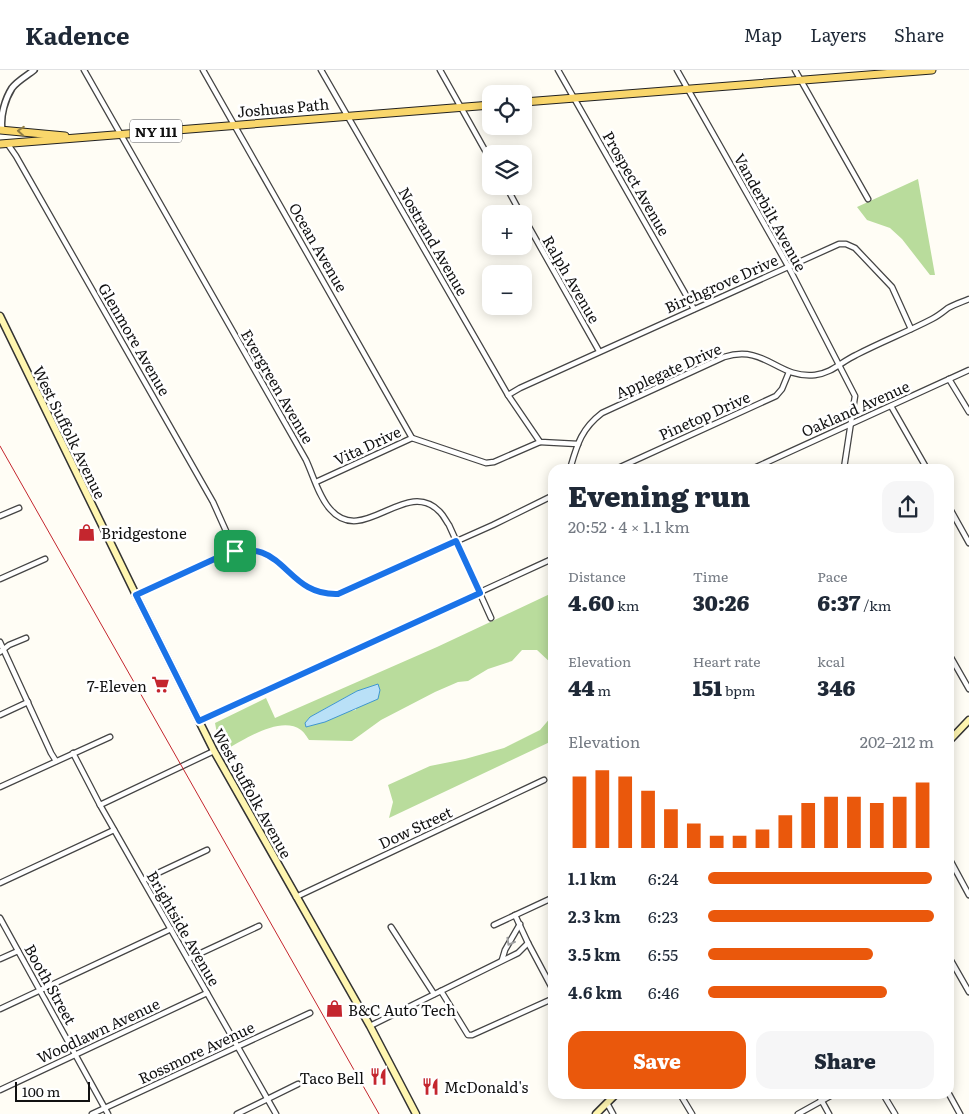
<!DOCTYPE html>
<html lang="en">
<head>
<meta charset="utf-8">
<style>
	:root { --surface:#fff; --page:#f6f6f7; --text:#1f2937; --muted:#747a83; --line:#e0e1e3; --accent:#ea580c }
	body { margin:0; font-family:Literata,serif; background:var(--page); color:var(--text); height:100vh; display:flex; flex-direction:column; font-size:19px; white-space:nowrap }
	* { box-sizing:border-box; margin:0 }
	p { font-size:16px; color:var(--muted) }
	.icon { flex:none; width:28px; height:28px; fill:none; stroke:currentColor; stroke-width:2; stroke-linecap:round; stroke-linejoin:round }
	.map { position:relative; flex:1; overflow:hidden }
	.side { position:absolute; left:548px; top:394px; width:406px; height:635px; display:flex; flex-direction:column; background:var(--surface); border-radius:15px; box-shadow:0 2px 12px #0003 }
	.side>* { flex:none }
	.fabs { position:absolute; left:482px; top:15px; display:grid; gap:10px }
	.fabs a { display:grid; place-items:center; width:50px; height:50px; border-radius:10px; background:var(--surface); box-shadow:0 2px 12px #0003; font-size:25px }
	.scale { position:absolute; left:15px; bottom:12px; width:75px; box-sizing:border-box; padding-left:5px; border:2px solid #111; border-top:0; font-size:14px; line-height:18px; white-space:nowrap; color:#111; -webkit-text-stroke:4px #fff; paint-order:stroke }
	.pin { position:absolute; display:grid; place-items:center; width:42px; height:42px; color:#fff; margin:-21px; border-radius:10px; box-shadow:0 2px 8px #0006 }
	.round { display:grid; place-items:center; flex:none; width:52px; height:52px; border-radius:15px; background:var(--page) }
	.summary { display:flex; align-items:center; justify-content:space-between; height:85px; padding:0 20px }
	h1 { font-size:28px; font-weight:800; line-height:38px }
	.figures { display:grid; grid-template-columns:repeat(3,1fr); gap:8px; height:85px; padding:5px 20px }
	.figures div { display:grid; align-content:center }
	.figures b { font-size:21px; font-weight:800 }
	.figures small { font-size:14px; font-weight:400 }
	.figures p { font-size:14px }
	.chart { height:140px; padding:10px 20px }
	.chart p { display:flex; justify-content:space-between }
	.chart svg { width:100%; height:90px; margin-top:5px; stroke:var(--accent); stroke-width:6 }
	.button { display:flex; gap:10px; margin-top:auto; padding:10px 20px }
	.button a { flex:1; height:58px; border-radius:15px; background:var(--accent); color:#fff; font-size:20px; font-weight:800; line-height:58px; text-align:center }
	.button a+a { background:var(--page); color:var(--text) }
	ul { padding:0 20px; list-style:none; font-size:16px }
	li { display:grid; grid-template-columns:80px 60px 1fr; align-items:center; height:38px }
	li i { height:12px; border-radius:6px; background:var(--accent) }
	header { display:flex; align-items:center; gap:30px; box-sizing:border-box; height:70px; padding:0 25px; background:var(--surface); border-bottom:1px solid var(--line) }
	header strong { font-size:24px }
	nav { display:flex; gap:28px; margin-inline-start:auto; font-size:18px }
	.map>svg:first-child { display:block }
</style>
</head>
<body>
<header>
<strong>Kadence</strong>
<nav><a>Map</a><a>Layers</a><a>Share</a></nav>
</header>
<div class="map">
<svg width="969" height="1044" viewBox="0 0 969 1044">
	<rect width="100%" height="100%" fill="#fffdf5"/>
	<g fill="#b9dc9c" fill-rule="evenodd">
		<polygon points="918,109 935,205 930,205 902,169 890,158 867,150 857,137"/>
		<path d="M552 523V594L537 580H522L512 591 488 599 468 611 458 612 435 622 381 650 352 671 309 670C307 667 304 662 301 660 281 645 245 669 227 679L219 674 215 653 266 628 275 648 437 577ZM357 621 356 640 348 641 307 657 305 653 310 647Z"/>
		<polygon points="552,646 552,671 389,748 393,732 388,715 430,696 465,689 504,678 540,660"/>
	</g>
	<polygon fill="#b9e0f7" stroke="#3f96cf" points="378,614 380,620 378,629 325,652 306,657 305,653 310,647 357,621"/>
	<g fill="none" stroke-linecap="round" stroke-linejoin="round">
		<defs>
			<g id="minor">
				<path d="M84 0 306 390C313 405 319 427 330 439 363 478 406 406 440 442 444 446 446 451 449 455L491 548"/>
				<polyline points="203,0 412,368"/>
				<polyline points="321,0 508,325 540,372 578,374"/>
				<polyline points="440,0 491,91"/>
				<polyline points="558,0 694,239"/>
				<polyline points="677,0 788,196 855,326 844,398"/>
				<polyline points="795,0 868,129"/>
				<polyline points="7,73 16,86 213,432 235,481"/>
				<polyline points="506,116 521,144"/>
				<polyline points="524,148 599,281"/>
				<polyline points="949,309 969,342"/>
				<polyline points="508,325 520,318 839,174 846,174 855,178 892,217 911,259"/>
				<polyline points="891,336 927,399"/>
				<path d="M570 399C577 375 581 359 602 343L724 287C766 274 777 309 815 305 832 303 841 292 856 285 881 272 907 262 932 249 938 246 943 242 948 238 955 234 962 232 969 229"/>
				<polyline points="616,399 776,326 782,319 789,302"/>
				<polyline points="752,399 969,300"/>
				<polyline points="836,399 844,398"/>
				<polyline points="316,412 412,368 486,393 494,392 540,372"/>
				<polyline points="949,437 969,473"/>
				<polyline points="0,446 19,438"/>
				<polyline points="0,509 45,489"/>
				<path d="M136 525 221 486C286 461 282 526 338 524L493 455 552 426"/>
				<polyline points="0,572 51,683 56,691"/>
				<polyline points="0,582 9,575 26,568"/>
				<polyline points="949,584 969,619"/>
				<polyline points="0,645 28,632"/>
				<polyline points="199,651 552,489"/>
				<polyline points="73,683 100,735 276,1044"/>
				<polyline points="0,717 110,667"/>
				<polyline points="100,735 214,681"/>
				<polyline points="949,788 969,825"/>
				<polyline points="143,810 207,780"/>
				<polyline points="0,813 114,760"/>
				<polyline points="296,827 544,710"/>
				<polyline points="515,845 528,873 552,918"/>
				<polyline points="0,848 108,1044"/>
				<polyline points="494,855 552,828"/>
				<polyline points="391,857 434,924"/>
				<polyline points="949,887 969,922"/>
				<polyline points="0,889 18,881"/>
				<polyline points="188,889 259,856"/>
				<polyline points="502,890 505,880 520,854"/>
				<polyline points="441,921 468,965 472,965 552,929"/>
				<polyline points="0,939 171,859"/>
				<polyline points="370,956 518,883 528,873"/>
				<polyline points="0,1020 207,923"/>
				<polyline points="680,1024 692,1044"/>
				<polyline points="818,1024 829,1044"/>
				<polyline points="883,1024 895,1044"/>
				<polyline points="949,1024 960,1044"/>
				<polyline points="607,1033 613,1044"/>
				<polyline points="92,1044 310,943"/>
				<polyline points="237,1044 298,1014"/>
				<polyline points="798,1044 834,1024"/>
			</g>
			<path id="tertiary" d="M2 60C0 46 5 29 12 18 17 11 28 5 34 0"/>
			<g id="secondary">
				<polyline points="0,246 136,525 214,681 370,956 416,1044"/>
				<polyline points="949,671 969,650"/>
				<polyline points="596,1044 616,1024"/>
			</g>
			<g id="primary">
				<polyline points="524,32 932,0"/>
				<polyline points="0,60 65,66"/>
				<polyline points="0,74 491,35"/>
			</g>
		</defs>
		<use href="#minor" stroke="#444" stroke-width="7"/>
		<use href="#tertiary" stroke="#444" stroke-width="8"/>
		<use href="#secondary" stroke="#333" stroke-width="9"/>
		<use href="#primary" stroke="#222" stroke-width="9"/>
		<use href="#minor" stroke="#fff" stroke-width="4.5"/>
		<use href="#tertiary" stroke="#fff" stroke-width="5"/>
		<use href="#secondary" stroke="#fff6b0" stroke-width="6"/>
		<use href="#primary" stroke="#f9d66b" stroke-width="7"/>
		<polyline stroke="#c4262e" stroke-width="1" points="0,376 379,1044"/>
	</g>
	<defs><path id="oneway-chevron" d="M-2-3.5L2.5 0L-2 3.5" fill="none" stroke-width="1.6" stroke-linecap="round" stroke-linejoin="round" transform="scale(1.25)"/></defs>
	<use stroke="#917d42" href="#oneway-chevron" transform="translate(21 61) rotate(-176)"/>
	<use stroke="#a0a0a0" href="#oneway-chevron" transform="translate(510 872) rotate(119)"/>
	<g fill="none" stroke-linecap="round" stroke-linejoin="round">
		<defs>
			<path id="route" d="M456 471 480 523 199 651 136 525 221 486C286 461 282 526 338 524Z"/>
		</defs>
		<use href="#route" stroke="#fff" stroke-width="10"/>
		<use href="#route" stroke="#1a73e8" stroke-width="6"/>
	</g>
	<defs>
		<symbol id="shop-bare" viewBox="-9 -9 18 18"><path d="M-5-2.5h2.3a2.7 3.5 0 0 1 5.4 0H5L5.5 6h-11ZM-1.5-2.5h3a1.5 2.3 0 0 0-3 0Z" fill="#c4262e" stroke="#fff" stroke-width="2.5" paint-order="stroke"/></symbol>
		<symbol id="supermarket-bare" viewBox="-9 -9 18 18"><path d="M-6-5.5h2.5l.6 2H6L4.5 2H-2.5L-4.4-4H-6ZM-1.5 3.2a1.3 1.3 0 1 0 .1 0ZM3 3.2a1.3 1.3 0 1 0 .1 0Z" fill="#c4262e" stroke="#fff" stroke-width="2.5" paint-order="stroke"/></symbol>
		<symbol id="restaurant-bare" viewBox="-9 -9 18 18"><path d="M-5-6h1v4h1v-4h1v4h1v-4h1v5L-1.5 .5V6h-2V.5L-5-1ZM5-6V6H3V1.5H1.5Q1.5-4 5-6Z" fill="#c4262e" stroke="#fff" stroke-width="2.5" paint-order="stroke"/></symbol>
	</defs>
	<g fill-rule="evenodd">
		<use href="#shop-bare" x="74" y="450" width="25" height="25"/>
		<use href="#supermarket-bare" x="148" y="602" width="25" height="25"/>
		<use href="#shop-bare" x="322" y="926" width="25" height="25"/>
		<use href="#restaurant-bare" x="366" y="994" width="25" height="25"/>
		<use href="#restaurant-bare" x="418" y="1004" width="25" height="25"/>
	</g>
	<g text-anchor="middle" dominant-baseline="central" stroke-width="5" stroke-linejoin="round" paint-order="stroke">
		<rect fill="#fff" stroke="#585858" stroke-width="1" x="130" y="49.5" width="52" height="23" rx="4"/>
		<g font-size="14" font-weight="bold" fill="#111">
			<text x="156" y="61">NY 111</text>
		</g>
		<g font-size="15" fill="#111" stroke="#fff">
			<text transform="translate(283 37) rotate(-5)">Joshuas Path</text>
			<text transform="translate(637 113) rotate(60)">Prospect Avenue</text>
			<text transform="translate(771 142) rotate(61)">Vanderbilt Avenue</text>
			<text transform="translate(434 171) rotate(60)">Nostrand Avenue</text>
			<text transform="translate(319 177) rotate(60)">Ocean Avenue</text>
			<text transform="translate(572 209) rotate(60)">Ralph Avenue</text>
			<text transform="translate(721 213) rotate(-24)">Birchgrove Drive</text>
			<text transform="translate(135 269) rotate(60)">Glenmore Avenue</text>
			<text transform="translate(668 300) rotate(-24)">Applegate Drive</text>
			<text transform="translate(278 316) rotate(60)">Evergreen Avenue</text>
			<text transform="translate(855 338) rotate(-24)">Oakland Avenue</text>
			<text transform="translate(704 345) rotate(-24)">Pinetop Drive</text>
			<text transform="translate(70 362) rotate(64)">West Suffolk Avenue</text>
			<text transform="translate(367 375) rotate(-25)">Vita Drive</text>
			<text transform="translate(253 723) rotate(61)">West Suffolk Avenue</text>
			<text transform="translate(415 757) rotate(-25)">Dow Street</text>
			<text transform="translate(184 858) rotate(60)">Brightside Avenue</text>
			<text transform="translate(51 914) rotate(61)">Booth Street</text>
			<text transform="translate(98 960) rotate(-25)">Woodlawn Avenue</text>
			<text transform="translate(196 982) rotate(-25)">Rossmore Avenue</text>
		</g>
		<g font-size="15" fill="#111" stroke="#fff" text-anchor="start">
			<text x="101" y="462">Bridgestone</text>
			<text x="147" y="615" text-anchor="end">7-Eleven</text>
			<text x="348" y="939">B&amp;C Auto Tech</text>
			<text x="364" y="1007" text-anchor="end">Taco Bell</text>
			<text x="444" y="1016">McDonald's</text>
		</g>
	</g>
</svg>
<div class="fabs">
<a><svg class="icon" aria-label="locate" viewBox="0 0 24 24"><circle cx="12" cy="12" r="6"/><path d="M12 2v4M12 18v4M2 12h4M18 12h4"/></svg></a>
<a><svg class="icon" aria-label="layers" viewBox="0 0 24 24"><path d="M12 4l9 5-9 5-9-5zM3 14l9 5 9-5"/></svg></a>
<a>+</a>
<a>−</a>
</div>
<div class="scale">100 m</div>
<div class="pin" style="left:235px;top:481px;background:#1e9e55"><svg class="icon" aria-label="arrive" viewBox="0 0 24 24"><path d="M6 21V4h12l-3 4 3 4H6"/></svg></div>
<section class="side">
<div class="summary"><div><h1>Evening run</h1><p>20:52 · 4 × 1.1 km</p></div><a class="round"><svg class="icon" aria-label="share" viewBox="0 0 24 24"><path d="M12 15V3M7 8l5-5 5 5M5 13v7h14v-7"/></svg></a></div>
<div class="figures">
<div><p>Distance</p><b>4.60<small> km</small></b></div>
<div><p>Time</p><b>30:26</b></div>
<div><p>Pace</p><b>6:37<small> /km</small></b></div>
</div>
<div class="figures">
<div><p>Elevation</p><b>44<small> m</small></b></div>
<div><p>Heart rate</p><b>151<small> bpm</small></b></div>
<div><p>kcal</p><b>346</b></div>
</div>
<div class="chart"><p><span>Elevation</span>202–212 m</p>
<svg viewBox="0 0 160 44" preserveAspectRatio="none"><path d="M5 44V9M15 44V6M25 44V9M35 44V16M45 44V25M55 44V32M65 44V38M75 44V38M85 44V35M95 44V28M105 44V22M115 44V19M125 44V19M135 44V22M145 44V19M155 44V12"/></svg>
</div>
<ul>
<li><b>1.1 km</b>6:24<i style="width:99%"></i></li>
<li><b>2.3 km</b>6:23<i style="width:100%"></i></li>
<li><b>3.5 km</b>6:55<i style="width:73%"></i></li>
<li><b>4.6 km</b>6:46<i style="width:79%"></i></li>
</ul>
<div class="button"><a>Save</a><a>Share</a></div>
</section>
</div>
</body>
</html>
